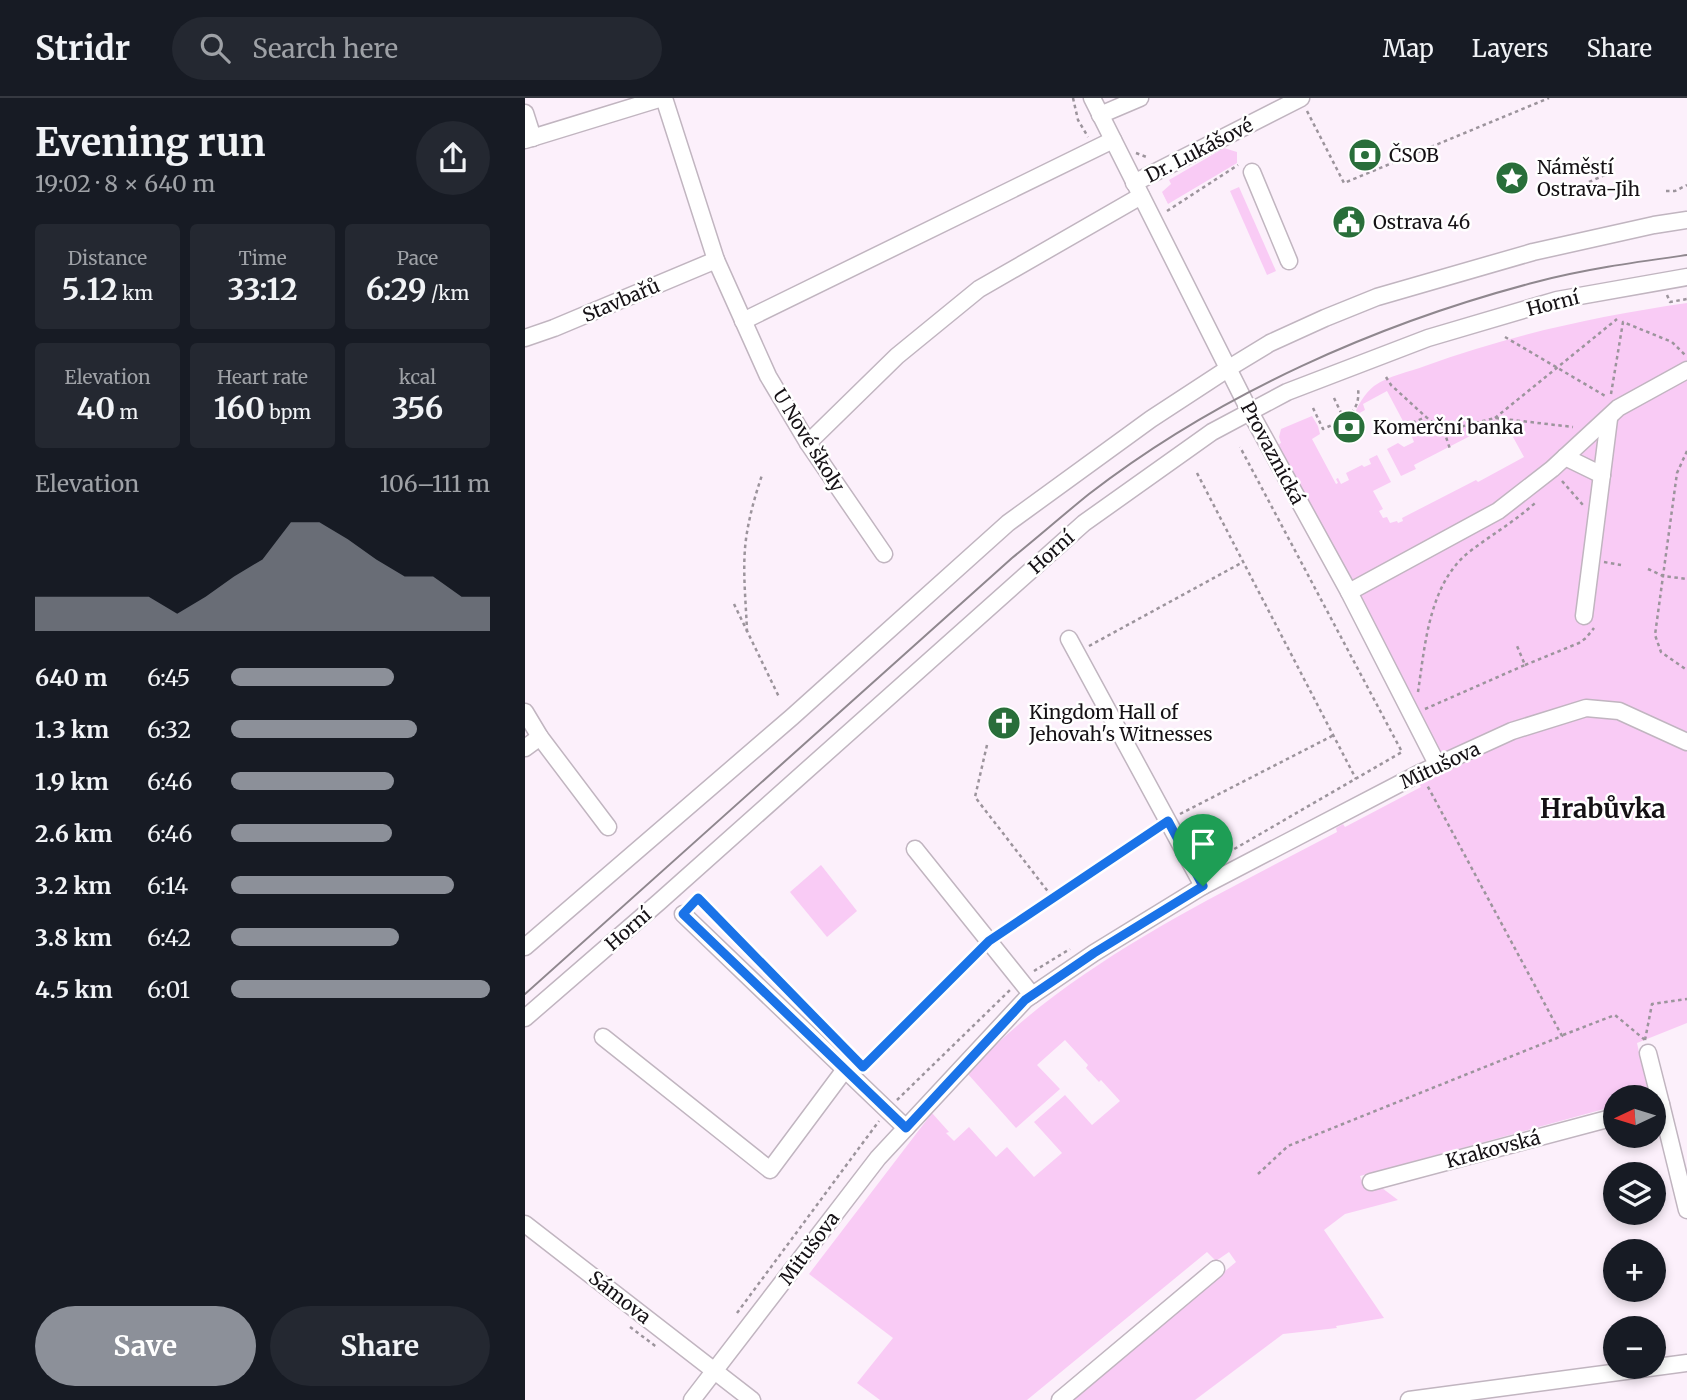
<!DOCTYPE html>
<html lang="en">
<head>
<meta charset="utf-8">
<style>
	:root { --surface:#171b24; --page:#242831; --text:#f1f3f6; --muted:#9ea1a6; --line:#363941; --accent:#8c9099 }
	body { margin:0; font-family:Merriweather,serif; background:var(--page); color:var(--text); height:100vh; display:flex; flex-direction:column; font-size:26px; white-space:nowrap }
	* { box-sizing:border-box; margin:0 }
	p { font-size:23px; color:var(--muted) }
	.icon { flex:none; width:38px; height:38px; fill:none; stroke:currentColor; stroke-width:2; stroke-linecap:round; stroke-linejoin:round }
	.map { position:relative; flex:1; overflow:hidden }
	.side { display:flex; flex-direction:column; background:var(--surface); width:525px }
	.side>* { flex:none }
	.needle { width:46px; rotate:266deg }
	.controls { position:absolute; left:1078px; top:987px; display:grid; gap:14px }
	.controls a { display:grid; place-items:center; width:63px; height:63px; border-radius:50%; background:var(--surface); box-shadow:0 4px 10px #0003; font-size:35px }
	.pin { position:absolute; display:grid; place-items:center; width:60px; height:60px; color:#fff; margin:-72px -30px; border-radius:50% 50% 50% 0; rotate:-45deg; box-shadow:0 0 7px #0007 }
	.pin .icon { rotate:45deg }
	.round { display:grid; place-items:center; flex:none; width:74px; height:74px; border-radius:37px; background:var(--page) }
	.headline { display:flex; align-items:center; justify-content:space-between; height:119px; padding:0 35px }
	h1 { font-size:38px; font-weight:700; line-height:52px }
	.figures { display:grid; grid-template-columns:repeat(3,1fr); gap:10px; height:119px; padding:7px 35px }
	.figures div { display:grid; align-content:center; border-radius:7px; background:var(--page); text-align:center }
	.figures b { font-size:30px; font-weight:700 }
	.figures small { font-size:19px; font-weight:400 }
	.figures p { font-size:19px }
	.chart { height:196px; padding:14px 35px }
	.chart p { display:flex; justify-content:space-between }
	.chart svg { width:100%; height:126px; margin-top:7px; fill:var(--accent); opacity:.7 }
	.primary-button { display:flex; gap:14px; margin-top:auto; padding:14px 35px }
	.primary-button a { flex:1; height:80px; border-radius:42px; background:var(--accent); color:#fff; font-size:28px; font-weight:700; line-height:80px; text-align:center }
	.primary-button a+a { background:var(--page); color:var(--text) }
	ul { padding:0 35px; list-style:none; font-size:23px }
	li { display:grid; grid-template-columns:112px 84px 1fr; align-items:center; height:52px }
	li i { height:18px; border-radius:9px; background:var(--accent) }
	header { display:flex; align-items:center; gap:42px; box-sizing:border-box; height:98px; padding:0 35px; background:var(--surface); border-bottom:2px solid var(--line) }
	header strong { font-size:33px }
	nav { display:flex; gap:38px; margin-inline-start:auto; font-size:24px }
	.search { width:490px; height:63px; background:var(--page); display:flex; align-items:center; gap:18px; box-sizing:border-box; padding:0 24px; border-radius:38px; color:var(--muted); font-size:26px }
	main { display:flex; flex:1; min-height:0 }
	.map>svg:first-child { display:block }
</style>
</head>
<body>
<header>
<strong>Stridr</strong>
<div class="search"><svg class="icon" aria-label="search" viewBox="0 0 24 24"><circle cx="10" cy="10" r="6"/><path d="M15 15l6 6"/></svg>Search here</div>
<nav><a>Map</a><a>Layers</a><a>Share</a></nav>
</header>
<main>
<section class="side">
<div class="headline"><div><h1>Evening run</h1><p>19:02 · 8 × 640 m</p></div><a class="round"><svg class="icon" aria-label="share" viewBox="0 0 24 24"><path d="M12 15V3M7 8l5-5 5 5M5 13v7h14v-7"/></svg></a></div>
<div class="figures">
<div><p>Distance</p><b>5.12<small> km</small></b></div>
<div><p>Time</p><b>33:12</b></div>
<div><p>Pace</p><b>6:29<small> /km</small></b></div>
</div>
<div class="figures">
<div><p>Elevation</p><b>40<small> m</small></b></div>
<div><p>Heart rate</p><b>160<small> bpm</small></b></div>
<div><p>kcal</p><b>356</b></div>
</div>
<div class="chart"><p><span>Elevation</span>106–111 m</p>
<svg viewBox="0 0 160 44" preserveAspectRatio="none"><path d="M0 44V32L10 32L20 32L30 32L40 32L50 38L60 32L70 25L80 19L90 6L100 6L110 12L120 19L130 25L140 25L150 32L160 32V44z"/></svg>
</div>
<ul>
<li><b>640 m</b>6:45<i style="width:63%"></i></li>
<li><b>1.3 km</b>6:32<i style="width:72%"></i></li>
<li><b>1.9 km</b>6:46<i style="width:63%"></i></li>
<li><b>2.6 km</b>6:46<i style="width:62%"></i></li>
<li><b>3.2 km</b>6:14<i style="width:86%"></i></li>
<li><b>3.8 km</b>6:42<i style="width:65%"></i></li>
<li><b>4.5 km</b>6:01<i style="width:100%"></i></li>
</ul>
<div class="primary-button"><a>Save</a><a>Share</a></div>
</section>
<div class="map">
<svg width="1162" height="1302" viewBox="0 0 1162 1302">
	<rect width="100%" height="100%" fill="#fcf0fb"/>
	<g fill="#f9cbf5">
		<polygon points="699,50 712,54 712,65 643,106 637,94 646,86 644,82"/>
		<polygon points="714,89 751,173 742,177 705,93"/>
		<path d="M1162 205V925L1112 945 1124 999H1090V1008L835 1078 839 1090 853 1087 873 1102 820 1116 799 1132 859 1220 811 1228 812 1230 758 1236 670 1302H544L711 1164 704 1154 691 1163 682 1154 502 1302H355L332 1285 368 1240 284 1176 407 1015 424 1034 421 1035 429 1043 444 1029 471 1059 482 1049 509 1079 537 1055 509 1024 540 997 567 1027 595 1003 576 982 574 984 561 970 563 967 540 942 512 967 535 991 491 1030 442 975C547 865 680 804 812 734L811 730 818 726 820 729 896 689 893 684 921 669 750 348 756 345 754 339 756 331 787 318 793 328 795 336 787 341 811 386 813 385 811 381 813 380 816 386 824 382 821 375 837 367 839 369 846 366 844 361 852 357 866 384 848 393 858 411 854 413 858 420 862 419 865 425 872 423 873 425 878 423 877 420 951 382 953 384 999 359 978 321 889 367 891 371 876 378 862 351 873 345 879 349 889 344 881 325H879L862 293 838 306 840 312 829 318C832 308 840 295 849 288 863 278 884 274 900 268 984 237 1073 218 1162 205Z"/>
		<polygon points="296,767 332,813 302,839 265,794"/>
	</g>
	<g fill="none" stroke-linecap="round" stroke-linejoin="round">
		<defs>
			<g id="minor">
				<polyline points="139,0 191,162 243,278 283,345 359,456"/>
				<polyline points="567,0 724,312 824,494 912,666"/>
				<polyline points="0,15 8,40"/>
				<polyline points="575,17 615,0"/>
				<polyline points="0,42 137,0"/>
				<polyline points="727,74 764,163"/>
				<polyline points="609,85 776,0"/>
				<polyline points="218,223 588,42"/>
				<polyline points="0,240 29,230 191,162"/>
				<polyline points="283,345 372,258 454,191 616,98"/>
				<polyline points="1040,359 1077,377"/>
				<polyline points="824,494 973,413 1027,371 1093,310 1162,272"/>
				<polyline points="1059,518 1084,321"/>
				<polyline points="544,541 678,788"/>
				<polyline points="0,614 15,639 83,729"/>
				<polyline points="0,650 15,639"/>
				<polyline points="390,751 507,897"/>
				<polyline points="158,816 381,1030"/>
				<polyline points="0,849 267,619 483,425 626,321 704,270 745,245 800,220 852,199 1008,154 1129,127 1162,122"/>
				<polyline points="0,920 134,804 559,425 687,334 762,294 903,240 1032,202 1162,179"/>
				<polyline points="78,939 245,1072 321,970"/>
				<polyline points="1123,955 1136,1006"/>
				<polyline points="1129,1008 1136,1006 1162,1112"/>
				<polyline points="846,1084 1090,1019"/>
				<polyline points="0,1126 227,1302"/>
				<polyline points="167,1302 353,1060 500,902 569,855 678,788 895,675 987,633 1061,610 1094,613 1162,644"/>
				<polyline points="535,1302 691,1171"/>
				<polyline points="884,1302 1162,1265"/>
			</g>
		</defs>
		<use href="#minor" stroke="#c1b5c0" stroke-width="19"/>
		<g stroke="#9c949c" stroke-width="2.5" stroke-dasharray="3.5 3.5" stroke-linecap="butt">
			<polyline points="548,0 553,22 563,39"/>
			<polyline points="782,13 819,85 1024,0"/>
			<polyline points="611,55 624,60"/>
			<polyline points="1064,84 1082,76"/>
			<polyline points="1141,93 1150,93 1162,87"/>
			<polyline points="642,113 713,67"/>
			<polyline points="1142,197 1145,204 1162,201"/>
			<polyline points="980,239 1082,299"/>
			<polyline points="861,279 866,287 901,319"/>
			<polyline points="1086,296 1098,224 1147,244 1160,257"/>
			<polyline points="809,300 819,321"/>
			<path d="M788 310 798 331C818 322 836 316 833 290"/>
			<polyline points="970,320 1092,221"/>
			<polyline points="868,333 901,319 919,333 970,320 1048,329"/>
			<polyline points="919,333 925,351"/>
			<polyline points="1162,353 1152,375 1130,537 1136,554 1162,572"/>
			<polyline points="672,375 831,681"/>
			<polyline points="1037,383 1058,407"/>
			<polyline points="1079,464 1096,467"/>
			<polyline points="1123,471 1138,478 1162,481"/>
			<polyline points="209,506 254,599"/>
			<path d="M222 534C221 503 217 471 221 441 224 419 230 398 237 377"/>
			<polyline points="564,548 718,464"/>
			<polyline points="1000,567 1054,545 1061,540 1069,530"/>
			<path d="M893 594C900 547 904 486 944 454 966 437 989 424 1010 405"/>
			<polyline points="900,611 1000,567 992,548"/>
			<polyline points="462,647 450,699 528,800"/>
			<polyline points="655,716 809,637"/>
			<polyline points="685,765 877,654 715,349"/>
			<polyline points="168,805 173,800 288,918"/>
			<polyline points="477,834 632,730"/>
			<polyline points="509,873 545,851"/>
			<polyline points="1038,937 1090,917 1120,942"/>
			<polyline points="1120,942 1127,906 1162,901"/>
			<polyline points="339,967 453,853"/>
			<polyline points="372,1002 485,892"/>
			<polyline points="733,1076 763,1048 1037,938 902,687"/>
			<polyline points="212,1215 354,1023"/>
			<polyline points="105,1229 133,1250"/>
		</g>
		<use href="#minor" stroke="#fff" stroke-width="16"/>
		<path stroke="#8f878e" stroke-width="2" d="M0 896 487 460C513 439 538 417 564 396 693 296 854 225 1011 184 1060 171 1112 164 1162 157"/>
	</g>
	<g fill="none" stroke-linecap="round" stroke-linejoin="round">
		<defs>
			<polygon id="route" points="643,723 678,788 569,855 500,902 381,1030 158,816 173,800 338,969 464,843"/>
		</defs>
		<use href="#route" stroke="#fff" stroke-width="14"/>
		<use href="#route" stroke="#1a73e8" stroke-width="9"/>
	</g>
	<defs>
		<symbol id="bank-disc" viewBox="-11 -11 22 22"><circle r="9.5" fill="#296e3a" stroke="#fff"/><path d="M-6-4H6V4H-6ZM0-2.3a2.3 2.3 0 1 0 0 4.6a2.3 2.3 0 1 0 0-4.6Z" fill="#fff"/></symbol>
		<symbol id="sight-disc" viewBox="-11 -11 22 22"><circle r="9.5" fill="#296e3a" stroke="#fff"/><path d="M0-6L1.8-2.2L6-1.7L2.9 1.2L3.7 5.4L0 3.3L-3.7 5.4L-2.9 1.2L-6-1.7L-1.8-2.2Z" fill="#fff"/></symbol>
		<symbol id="civic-disc" viewBox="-11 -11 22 22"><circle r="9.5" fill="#296e3a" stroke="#fff"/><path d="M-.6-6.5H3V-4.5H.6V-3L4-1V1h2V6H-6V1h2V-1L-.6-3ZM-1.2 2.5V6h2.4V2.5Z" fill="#fff"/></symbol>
		<symbol id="church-disc" viewBox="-11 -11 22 22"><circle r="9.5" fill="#296e3a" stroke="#fff"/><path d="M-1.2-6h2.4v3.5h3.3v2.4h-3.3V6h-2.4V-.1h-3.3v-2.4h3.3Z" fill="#fff"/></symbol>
	</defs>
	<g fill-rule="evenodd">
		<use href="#bank-disc" x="821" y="38" width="38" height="38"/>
		<use href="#sight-disc" x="968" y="61" width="38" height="38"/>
		<use href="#civic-disc" x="805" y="105" width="38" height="38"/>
		<use href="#bank-disc" x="805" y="310" width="38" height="38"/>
		<use href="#church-disc" x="460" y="606" width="38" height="38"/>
	</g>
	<g text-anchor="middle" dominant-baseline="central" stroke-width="5" stroke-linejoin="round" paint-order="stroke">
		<g font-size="19" fill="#151115" stroke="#fff">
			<text transform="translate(674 52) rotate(-27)">Dr. Lukášové</text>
			<text transform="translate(96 202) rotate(-23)">Stavbařů</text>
			<text transform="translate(1028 205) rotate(-14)">Horní</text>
			<text transform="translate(284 342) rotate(58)">U Nové školy</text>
			<text transform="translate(748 355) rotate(62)">Provaznická</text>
			<text transform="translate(526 454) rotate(-42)">Horní</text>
			<text transform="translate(915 667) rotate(-25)">Mitušova</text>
			<text transform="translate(103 831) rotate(-41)">Horní</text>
			<text transform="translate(968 1051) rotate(-15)">Krakovská</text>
			<text transform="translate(284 1150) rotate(-53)">Mitušova</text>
			<text transform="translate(95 1199) rotate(38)">Sámova</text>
		</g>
		<g font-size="19" fill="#151115" stroke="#fff" text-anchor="start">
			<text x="864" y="57">ČSOB</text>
			<text x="1012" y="69">Náměstí<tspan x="1012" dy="22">Ostrava-Jih</tspan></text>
			<text x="848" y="124">Ostrava 46</text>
			<text x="848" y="329">Komerční banka</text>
			<text x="504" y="614">Kingdom Hall of<tspan x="504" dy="22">Jehovah's Witnesses</tspan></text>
		</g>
		<g font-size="26" font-weight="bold" fill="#151115" stroke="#fff">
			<text x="1078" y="710">Hrabůvka</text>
		</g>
	</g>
</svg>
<div class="controls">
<a><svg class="needle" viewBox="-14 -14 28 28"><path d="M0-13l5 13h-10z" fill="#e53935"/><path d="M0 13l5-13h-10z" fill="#9ea1a6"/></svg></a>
<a><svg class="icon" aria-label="layers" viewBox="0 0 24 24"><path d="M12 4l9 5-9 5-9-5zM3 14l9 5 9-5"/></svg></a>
<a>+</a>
<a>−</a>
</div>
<div class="pin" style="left:678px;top:788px;background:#1e9e55"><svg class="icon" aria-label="arrive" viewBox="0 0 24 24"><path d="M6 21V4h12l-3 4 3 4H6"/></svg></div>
</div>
</main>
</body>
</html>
